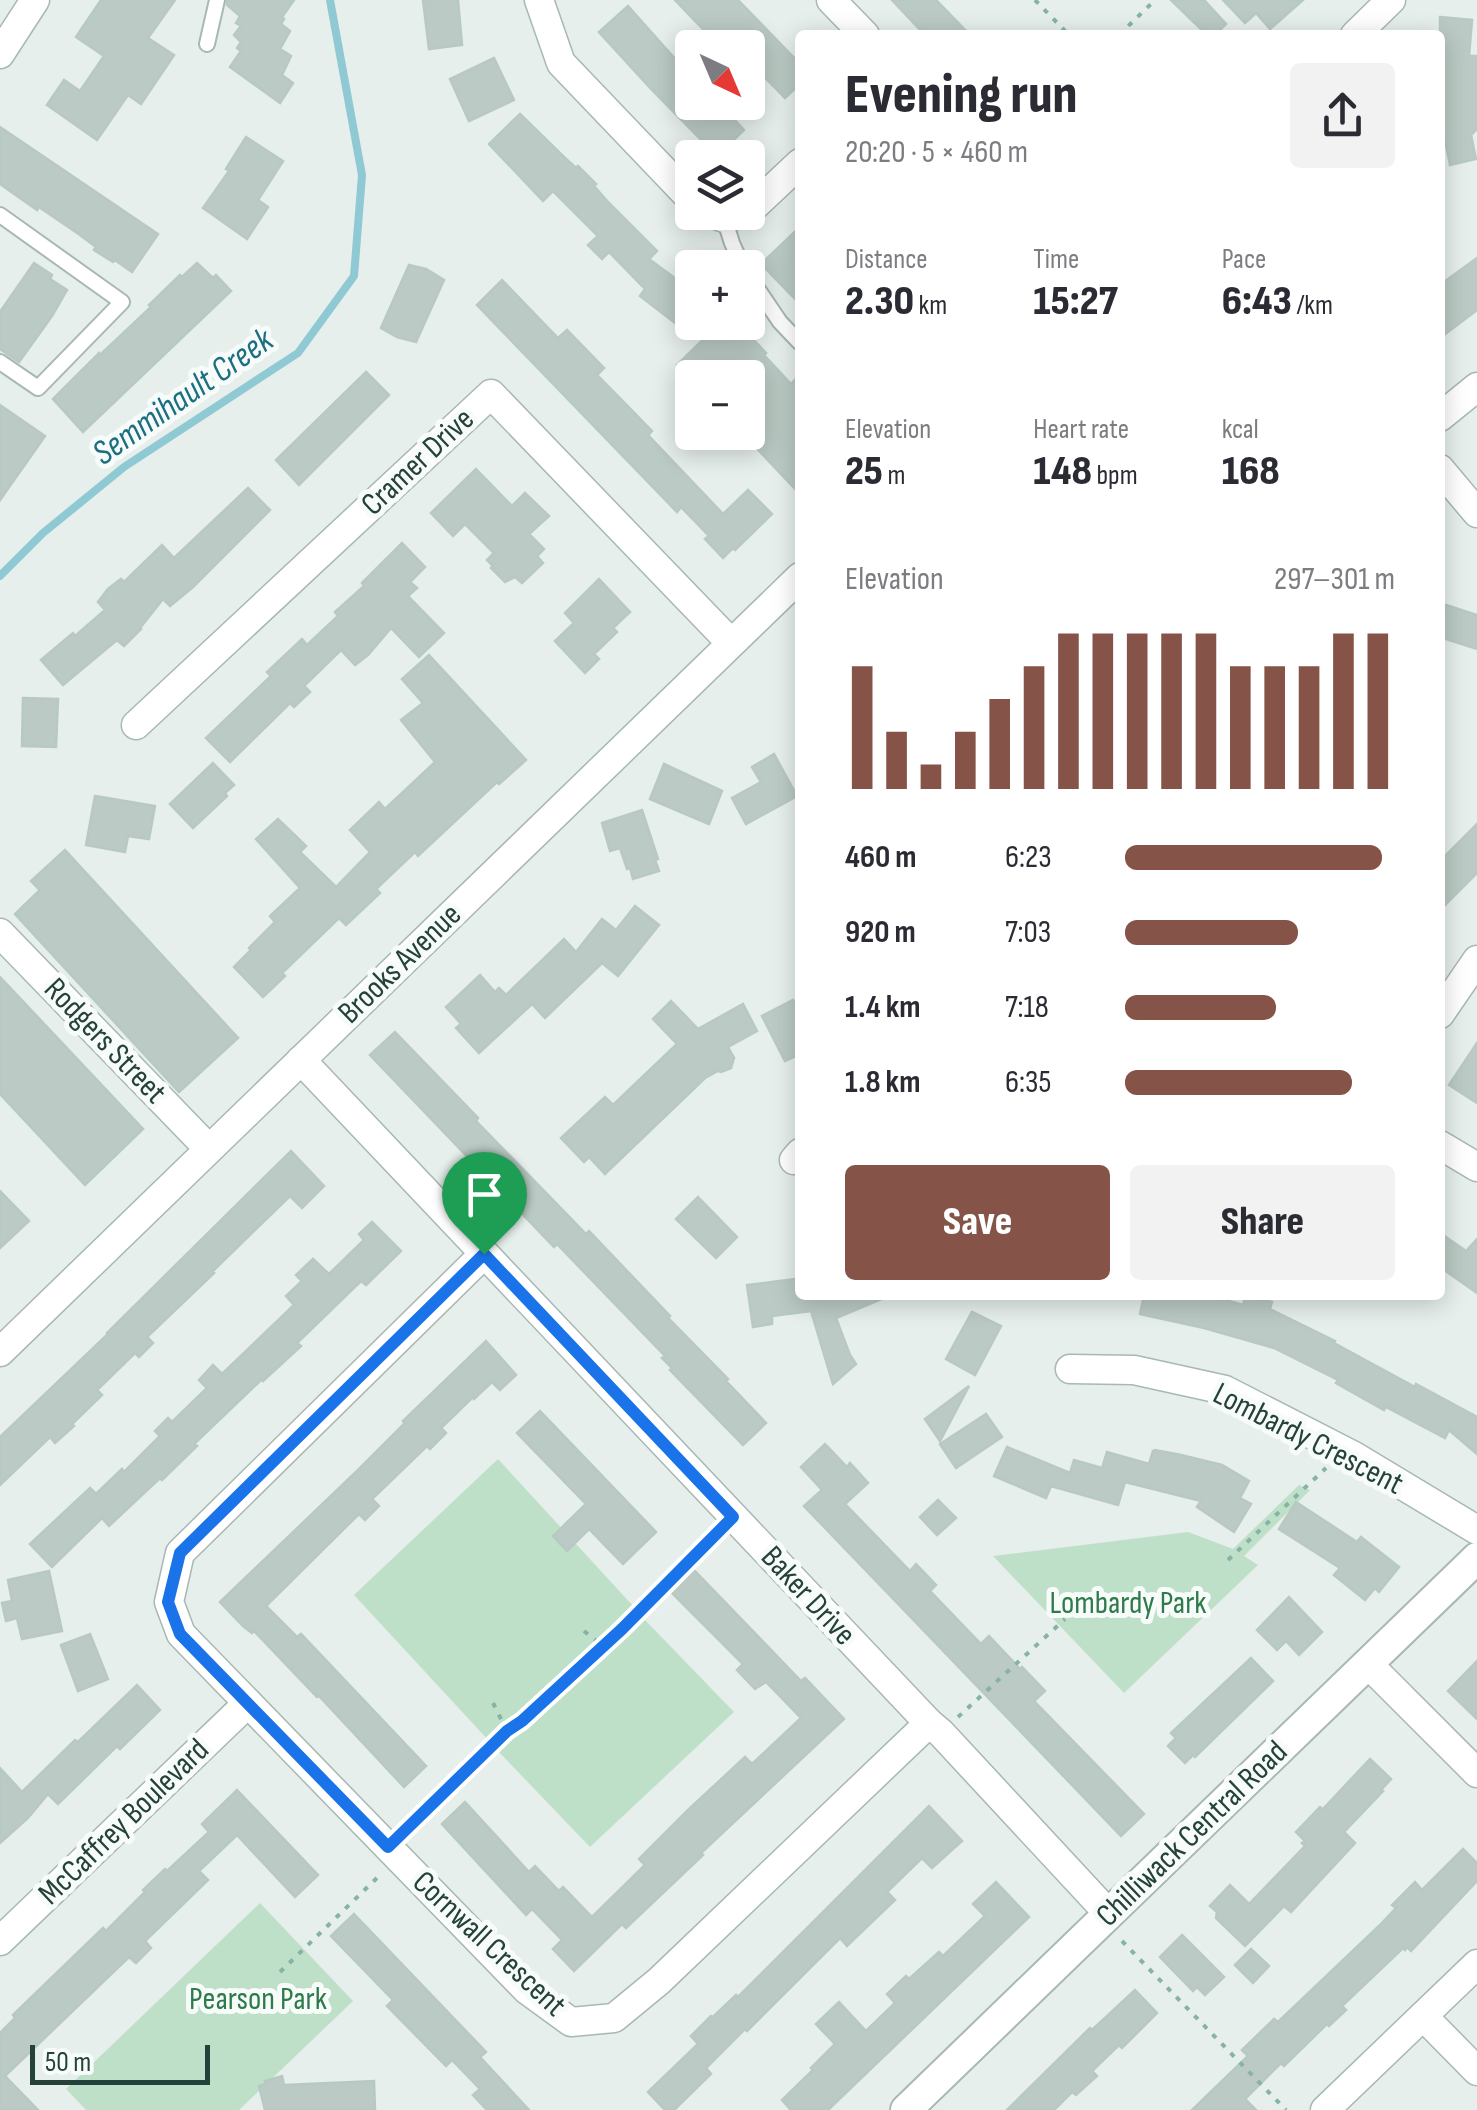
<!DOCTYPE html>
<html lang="en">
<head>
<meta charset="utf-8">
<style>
	:root { --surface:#fff; --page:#f2f2f3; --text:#2b2b33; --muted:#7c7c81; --accent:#855347 }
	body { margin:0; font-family:"Sofia Sans Condensed",sans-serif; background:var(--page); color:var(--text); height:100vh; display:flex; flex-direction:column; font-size:38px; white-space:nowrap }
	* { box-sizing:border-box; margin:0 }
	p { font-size:32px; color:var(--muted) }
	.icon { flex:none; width:55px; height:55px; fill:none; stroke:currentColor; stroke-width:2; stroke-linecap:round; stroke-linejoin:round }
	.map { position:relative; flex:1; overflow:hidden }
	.side { position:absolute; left:795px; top:30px; width:650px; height:1270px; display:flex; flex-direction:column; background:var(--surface); border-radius:10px; box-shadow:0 5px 25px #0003 }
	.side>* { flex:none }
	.needle { width:65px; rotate:136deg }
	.fabs { position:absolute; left:675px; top:30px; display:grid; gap:20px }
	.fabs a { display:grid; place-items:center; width:90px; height:90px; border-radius:10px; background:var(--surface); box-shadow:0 5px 25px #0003; font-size:50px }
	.scale { position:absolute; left:30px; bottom:25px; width:180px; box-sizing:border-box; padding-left:10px; border:5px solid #24423a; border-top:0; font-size:28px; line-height:35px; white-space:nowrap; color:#24423a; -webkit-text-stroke:8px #f7fbf9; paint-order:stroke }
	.pin { position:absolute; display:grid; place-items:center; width:85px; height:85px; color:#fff; margin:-102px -42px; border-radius:50% 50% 50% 0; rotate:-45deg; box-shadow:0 0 10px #0007 }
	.pin .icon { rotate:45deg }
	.round { display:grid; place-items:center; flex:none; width:105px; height:105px; border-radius:10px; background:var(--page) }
	.overview { display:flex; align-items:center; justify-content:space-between; height:170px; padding:0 50px }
	h1 { font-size:55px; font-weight:800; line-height:75px }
	.stats { display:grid; grid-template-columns:repeat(3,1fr); gap:15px; height:170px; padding:10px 50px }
	.stats div { display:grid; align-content:center }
	.stats b { font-size:42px; font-weight:800 }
	.stats small { font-size:28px; font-weight:400 }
	.stats p { font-size:28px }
	.chart { height:280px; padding:20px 50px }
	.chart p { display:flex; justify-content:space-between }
	.chart svg { width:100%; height:180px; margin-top:10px; stroke:var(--accent); stroke-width:6 }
	.button { display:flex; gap:20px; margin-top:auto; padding:20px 50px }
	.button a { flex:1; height:115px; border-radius:10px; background:var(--accent); color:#fff; font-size:40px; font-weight:800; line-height:115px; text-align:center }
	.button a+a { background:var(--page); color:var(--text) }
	ul { padding:0 50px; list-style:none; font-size:32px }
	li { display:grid; grid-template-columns:160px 120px 1fr; align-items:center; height:75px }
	li i { height:25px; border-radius:12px; background:var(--accent) }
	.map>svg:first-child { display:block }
</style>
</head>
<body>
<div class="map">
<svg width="1477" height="2110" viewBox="0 0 1477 2110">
	<rect width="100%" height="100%" fill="#e6efeb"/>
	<g fill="#bfe0c8">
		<polygon points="498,1459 634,1607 706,1536 717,1547 644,1619 734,1712 590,1847 496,1749 415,1826 409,1821 490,1742 354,1595"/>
		<polygon points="1299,1485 1310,1490 1244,1556 1258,1565 1124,1693 993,1556 1188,1532 1233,1549"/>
		<polygon points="260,1903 353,2001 239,2110 86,2110 66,2089"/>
	</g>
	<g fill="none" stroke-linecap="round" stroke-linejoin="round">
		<polyline stroke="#8ec9d4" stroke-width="8" points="0,576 43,533 124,467 298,353 354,276 362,175 330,0"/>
	</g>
	<g fill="#bbcac4" stroke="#b8c9c2" stroke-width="2.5">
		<polygon points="101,0 175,0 148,38 174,55 141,104 128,95 97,140 47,105 64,80 80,91 104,56 76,37"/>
		<polygon points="227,0 294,0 282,17 284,19 281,24 290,31 280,49 291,56 282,75 293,83 280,103 230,67 241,51 237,48 241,42 234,35 241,26 236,23 240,16 227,5"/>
		<polygon points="423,0 458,0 462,45 429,49"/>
		<polygon points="675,0 738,0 800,64 800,84 785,98 748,60 748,48 721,48"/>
		<polygon points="892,0 936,0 970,35 925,35"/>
		<polygon points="1171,0 1204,0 1226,24 1215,35 1207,35"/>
		<polygon points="1223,0 1303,0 1270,29 1256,13 1245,23"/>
		<polygon points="628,6 692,78 692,102 718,102 744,130 717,156 651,89 599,32"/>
		<polygon points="1440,17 1472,20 1469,56 1477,56 1477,129 1471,135 1476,159 1450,165 1440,116"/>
		<polygon points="494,58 514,100 469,121 450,79"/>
		<polygon points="520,114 565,158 576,168 578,166 596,184 594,186 608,202 657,251 649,259 692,291 692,336 640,296 645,289 609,252 602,259 588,245 598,236 553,191 543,201 489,144"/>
		<polygon points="0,127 158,234 132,272 115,260 113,262 94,250 96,247 80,235 39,207 37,210 0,184"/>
		<polygon points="246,137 283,161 258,200 268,207 247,239 203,208 229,171 226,169"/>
		<polygon points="800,227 800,304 761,264"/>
		<polygon points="1477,258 1477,310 1440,338 1440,285"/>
		<polygon points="34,263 52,275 50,279 67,290 52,316 19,362 0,349 0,312"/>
		<polygon points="197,263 213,278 216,275 231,291 83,432 53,399 99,353 100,355 151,307 149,305 180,275 182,277"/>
		<polygon points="409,265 426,269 444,280 416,342 397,337 381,328"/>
		<polygon points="502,280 558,338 567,330 604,368 597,375 652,431 648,435 723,514 748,490 772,514 735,550 733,548 723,558 705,539 709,536 681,507 677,512 477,305"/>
		<polygon points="721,322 737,322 766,353 764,355 791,384 800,375 800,494 748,439 748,378 688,378 677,365"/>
		<polygon points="366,372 389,395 299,485 276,460"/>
		<polygon points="0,405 45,436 0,500"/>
		<polygon points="476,469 512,506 525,493 549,516 529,534 544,549 537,556 543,563 522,583 515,577 505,582 491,568 493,566 487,560 494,553 465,524 453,536 431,513"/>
		<polygon points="248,488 270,510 193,587 170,606 163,599 140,628 141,629 124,646 117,640 63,685 41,660 73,633 75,636 105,610 98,602 108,589 121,579 124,582 162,545 174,558"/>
		<polygon points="402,543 425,567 410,582 417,588 408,596 444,633 419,657 391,628 368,655 355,665 341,650 304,686 310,692 294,707 290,703 230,762 206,738 271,676 267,672 302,639 307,645 338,616 335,612 364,586 362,583"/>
		<polygon points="599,579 630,612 613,628 617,632 594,654 599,659 585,673 555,641 574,623 565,613"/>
		<polygon points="1446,605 1477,615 1477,649 1440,637 1440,623"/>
		<polygon points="429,655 526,760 499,784 497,782 418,856 415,852 376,889 380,893 346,925 339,918 282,973 285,976 263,997 234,967 251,950 249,948 275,922 270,916 300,888 256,839 278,819 306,846 300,852 336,887 370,852 350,830 379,802 385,809 435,762 401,720 423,703 402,679"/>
		<polygon points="23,698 58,699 56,747 22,746"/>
		<polygon points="774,754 797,796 746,824 732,798 761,782 752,767"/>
		<polygon points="213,763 234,785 225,793 227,796 193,828 170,804"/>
		<polygon points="664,764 722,791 709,824 650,799"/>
		<polygon points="95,796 155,806 149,839 128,836 125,852 86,845"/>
		<polygon points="642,810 658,859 655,860 659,871 633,879 630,868 627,869 620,848 610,851 602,823"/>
		<polygon points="1477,824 1477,873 1440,910 1440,861"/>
		<polygon points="65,850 238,1038 179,1092 15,914 40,890 31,881"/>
		<polygon points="635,906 659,925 618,976 602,963 545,1018 532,1004 479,1053 456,1028 461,1024 446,1007 480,975 495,992 499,988 506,995 564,939 576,952 602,919 616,930"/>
		<polygon points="0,977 143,1129 85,1185 0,1094"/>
		<polygon points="793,1000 800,1013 800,1054 785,1061 762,1016"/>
		<polygon points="671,1001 698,1029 743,1004 757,1031 728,1047 734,1058 731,1068 721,1072 718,1071 705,1078 605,1174 589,1157 584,1162 561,1138 605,1097 613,1105 677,1044 653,1019"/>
		<polygon points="395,1032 478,1118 476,1121 586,1234 589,1231 670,1316 668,1318 728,1379 726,1381 766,1423 743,1445 670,1370 672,1368 662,1358 665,1356 557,1244 554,1247 370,1055"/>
		<polygon points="1477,1043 1477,1103 1449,1085"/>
		<polygon points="291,1151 324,1186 302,1208 290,1196 212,1272 214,1273 147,1337 153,1343 139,1357 135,1353 97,1390 102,1395 72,1424 74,1426 55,1443 50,1437 0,1485 0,1437 108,1334 107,1333"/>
		<polygon points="0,1191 29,1221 0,1248"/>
		<polygon points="698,1197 737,1237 716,1258 676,1219"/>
		<polygon points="372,1222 401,1251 366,1285 361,1281 297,1343 301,1346 263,1381 262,1379 194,1444 197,1446 162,1480 160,1478 109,1526 102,1518 52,1567 30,1544 90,1488 96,1494 122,1469 124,1472 160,1436 155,1431 168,1418 172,1422 207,1388 199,1380 213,1365 222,1374 294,1305 286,1296 302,1281 296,1275 313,1259 329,1274 364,1240 359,1234"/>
		<polygon points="1440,1233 1466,1251 1477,1239 1477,1293 1440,1267"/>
		<polygon points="796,1279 798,1295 891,1295 836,1318 850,1355 856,1364 833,1384 811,1311 772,1316 772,1324 753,1327 747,1285"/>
		<polygon points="1144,1295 1208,1295 1243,1305 1246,1295 1272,1302 1270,1309 1335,1341 1334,1343 1415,1387 1416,1384 1477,1417 1477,1454 1449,1430 1445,1438 1386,1407 1384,1410 1336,1383 1338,1380 1274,1348 1204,1328 1140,1314"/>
		<polygon points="972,1312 1001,1326 975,1375 946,1359"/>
		<polygon points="486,1341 516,1375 500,1390 492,1382 474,1399 473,1397 441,1428 446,1433 430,1449 427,1446 372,1499 379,1506 365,1520 359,1514 266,1606 297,1637 301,1634 426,1766 404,1787 319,1696 317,1697 254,1631 252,1633 243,1626 220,1602 358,1470 405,1423 403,1421"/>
		<polygon points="969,1386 940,1441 925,1419"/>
		<polygon points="540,1411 656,1532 623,1564 589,1529 567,1551 553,1536 586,1504 517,1433"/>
		<polygon points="986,1414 1002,1437 956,1468 940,1444"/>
		<polygon points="825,1444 847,1467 850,1463 868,1483 845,1504 910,1571 916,1564 936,1585 930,1591 981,1644 989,1636 1020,1669 1022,1667 1045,1691 1034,1701 1144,1814 1121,1836 804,1506 822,1490 801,1467"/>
		<polygon points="1007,1447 1070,1473 1074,1460 1102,1468 1107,1452 1149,1464 1153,1451 1155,1450 1181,1455 1222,1465 1249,1481 1240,1498 1251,1504 1234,1532 1197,1507 1201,1501 1125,1482 1118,1505 1051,1486 1046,1498 994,1476"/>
		<polygon points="938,1500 956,1518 937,1535 920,1517"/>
		<polygon points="1296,1502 1357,1542 1361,1537 1399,1567 1379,1592 1375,1588 1365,1600 1334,1575 1340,1568 1279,1529"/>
		<polygon points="694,1570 801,1681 805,1678 844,1719 701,1853 703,1855 626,1928 622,1924 574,1971 553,1949 562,1940 532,1909 526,1915 442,1824 465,1802 529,1872 535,1866 559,1891 563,1887 592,1917 645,1865 639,1859 687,1811 745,1757 752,1764 801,1718 766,1682 755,1689 737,1670 743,1664 671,1592"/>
		<polygon points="49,1571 62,1631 22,1639 17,1618 6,1621 2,1603 12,1601 8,1580"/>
		<polygon points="1289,1597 1322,1632 1299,1655 1286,1641 1277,1650 1257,1630"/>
		<polygon points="90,1634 108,1679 78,1691 61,1645"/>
		<polygon points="1251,1658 1273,1681 1195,1757 1193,1755 1185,1763 1168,1746 1176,1738 1171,1733"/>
		<polygon points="1477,1661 1477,1719 1448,1691"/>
		<polygon points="137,1685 160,1710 120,1749 117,1746 58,1804 48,1794 28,1818 0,1843 0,1768 22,1792 75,1740 78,1742"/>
		<polygon points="1370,1759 1391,1779 1381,1790 1383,1791 1344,1832 1355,1843 1291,1912 1284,1906 1245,1946 1216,1918 1217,1912 1210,1906 1230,1885 1249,1904 1305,1846 1302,1843 1305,1841 1296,1832 1320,1807 1323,1809"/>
		<polygon points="237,1790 318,1875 295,1897 237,1835 199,1871 208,1880 145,1941 151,1948 136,1963 129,1957 5,2076 38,2110 0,2110 0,2033 15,2018 13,2015 103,1928 106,1931 145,1892 143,1890 165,1869 167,1871 209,1832 202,1824"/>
		<polygon points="929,1806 962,1841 932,1868 922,1858 887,1892 895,1900 876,1918 847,1946 840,1938 747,2031 745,2029 706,2068 711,2074 674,2110 665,2110 648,2092 698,2044 691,2036 711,2016 713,2017 736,1995 738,1997"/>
		<polygon points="1463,1849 1477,1863 1477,1881 1411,1951 1407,1947 1405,1950 1403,1948 1342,2006 1346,2010 1329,2026 1327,2024 1284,2066 1281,2063 1245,2099 1256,2110 1192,2110 1248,2056 1242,2050 1274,2019 1278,2022 1380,1925 1396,1908 1392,1905 1415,1882 1422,1890"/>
		<polygon points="996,1882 1029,1917 828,2110 791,2110 782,2100 813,2070 811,2068 835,2044 816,2024 839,2002 866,2031 895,2003 887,1994 906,1976 909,1979 939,1952 943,1956 985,1916 973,1904"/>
		<polygon points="354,1914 486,2052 480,2057 529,2110 487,2110 473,2095 480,2089 452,2060 446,2066 387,2006 393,2000 331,1936"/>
		<polygon points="1182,1935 1224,1977 1205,1995 1197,1987 1193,1991 1160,1957"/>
		<polygon points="1251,1949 1269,1966 1253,1983 1235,1965"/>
		<polygon points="1135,1990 1157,2013 1122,2048 1119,2045 1092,2071 1097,2076 1076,2095 1072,2092 1054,2110 1007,2110 1090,2028 1092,2030"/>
		<polygon points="282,2076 284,2085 374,2081 375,2110 265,2110 259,2086 266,2084 265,2081"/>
	</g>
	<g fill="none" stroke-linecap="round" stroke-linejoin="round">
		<defs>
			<g id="service">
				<polyline points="207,44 217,0"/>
				<polyline points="0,215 122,302 38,388 0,362"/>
				<polyline points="724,218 732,243 743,268"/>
				<polyline points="748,275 780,322 800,343"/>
			</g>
			<g id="minor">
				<polyline points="539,0 561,63 692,200"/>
				<polyline points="831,0 865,35"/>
				<polyline points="1355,35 1391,0"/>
				<polyline points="0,54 35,0"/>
				<polyline points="707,212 724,218 747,212"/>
				<polyline points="748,212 800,163"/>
				<polyline points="1440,417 1477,387"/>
				<polyline points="1440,469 1477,513"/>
				<polyline points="136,725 491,394 731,643"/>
				<polyline points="0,933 209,1149"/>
				<polyline points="1440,1014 1477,960"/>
				<polyline points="301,1060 929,1723 941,1733 1109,1914"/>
				<polyline points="1440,1145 1477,1167"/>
				<polyline points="794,1160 800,1153"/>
				<polyline points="484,1254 180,1553 169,1602 181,1634 527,1990 571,2022 614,2018 659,1981 929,1723"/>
				<polyline points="0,1352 800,577"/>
				<polyline points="1070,1369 1134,1370 1225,1390 1354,1456 1477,1530"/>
				<polyline points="1368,1664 1477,1773"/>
				<polyline points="0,1941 248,1703"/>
				<polyline points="1423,2016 1477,2071"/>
				<polyline points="1325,2110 1477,1964"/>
			</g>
			<polyline id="tertiary" points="906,2110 1477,1558"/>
		</defs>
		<use href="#service" stroke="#a8b8b2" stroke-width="18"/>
		<use href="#minor" stroke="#a8b8b2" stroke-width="31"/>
		<use href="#tertiary" stroke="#a8b8b2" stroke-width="34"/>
		<g stroke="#86b3a5" stroke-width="4" stroke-dasharray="5 8" stroke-linecap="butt">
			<polyline points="1035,0 1069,35"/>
			<polyline points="1119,35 1155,0"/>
			<polyline points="1228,1560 1326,1468"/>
			<polyline points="584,1631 603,1646 716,1534"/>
			<polyline points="493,1703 507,1731 522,1721 603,1646"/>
			<polyline points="958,1717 1065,1619"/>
			<polyline points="407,1829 507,1731"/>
			<polyline points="1122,1941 1286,2110"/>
			<polyline points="280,1972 381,1874"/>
		</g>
		<use href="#service" stroke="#fff" stroke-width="14"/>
		<use href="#minor" stroke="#fff" stroke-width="28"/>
		<use href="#tertiary" stroke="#fff" stroke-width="30"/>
	</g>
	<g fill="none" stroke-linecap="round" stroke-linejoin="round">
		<defs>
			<polygon id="route" points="484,1254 733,1517 622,1629 522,1721 507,1731 388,1847 180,1634 168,1602 180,1553"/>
		</defs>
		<use href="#route" stroke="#fff" stroke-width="20"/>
		<use href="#route" stroke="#1a73e8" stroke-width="12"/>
	</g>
	<g text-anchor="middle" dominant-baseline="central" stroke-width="10" stroke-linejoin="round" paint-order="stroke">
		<g font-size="32" fill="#24423a" stroke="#f7fbf9">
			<text transform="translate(418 462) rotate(-43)">Cramer Drive</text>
			<text transform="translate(400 964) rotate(-44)">Brooks Avenue</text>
			<text transform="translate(105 1041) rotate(46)">Rodgers Street</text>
			<text transform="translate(1308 1439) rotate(27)">Lombardy Crescent</text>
			<text transform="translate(808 1596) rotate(47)">Baker Drive</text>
			<text transform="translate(124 1822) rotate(-44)">McCaffrey Boulevard</text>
			<text transform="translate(1192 1834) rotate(-44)">Chilliwack Central Road</text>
			<text transform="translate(489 1944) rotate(43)">Cornwall Crescent</text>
		</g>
		<g font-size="32" fill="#2d7a4b" stroke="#f7fbf9">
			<text x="1128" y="1603">Lombardy Park</text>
			<text x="258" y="1999">Pearson Park</text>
		</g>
		<g font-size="35" font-style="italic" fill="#1c6f80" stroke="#f7fbf9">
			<text transform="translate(183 397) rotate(-35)">Semmihault Creek</text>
		</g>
	</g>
</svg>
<div class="fabs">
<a><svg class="needle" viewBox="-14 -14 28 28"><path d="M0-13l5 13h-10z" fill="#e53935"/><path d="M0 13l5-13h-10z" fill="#7c7c81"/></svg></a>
<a><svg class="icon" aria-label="layers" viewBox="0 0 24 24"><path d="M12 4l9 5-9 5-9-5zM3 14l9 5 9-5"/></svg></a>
<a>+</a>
<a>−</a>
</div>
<div class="scale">50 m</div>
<div class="pin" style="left:484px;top:1254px;background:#1e9e55"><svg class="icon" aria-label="arrive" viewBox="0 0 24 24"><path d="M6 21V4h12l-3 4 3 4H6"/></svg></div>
<section class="side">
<div class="overview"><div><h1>Evening run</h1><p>20:20 · 5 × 460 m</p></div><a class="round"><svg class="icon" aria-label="share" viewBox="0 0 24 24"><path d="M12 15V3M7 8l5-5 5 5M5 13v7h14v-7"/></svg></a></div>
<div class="stats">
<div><p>Distance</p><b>2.30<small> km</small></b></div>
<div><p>Time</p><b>15:27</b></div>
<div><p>Pace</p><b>6:43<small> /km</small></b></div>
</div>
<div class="stats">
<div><p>Elevation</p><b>25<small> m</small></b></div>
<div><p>Heart rate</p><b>148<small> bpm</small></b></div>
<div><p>kcal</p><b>168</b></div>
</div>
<div class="chart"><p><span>Elevation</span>297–301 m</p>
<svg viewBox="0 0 160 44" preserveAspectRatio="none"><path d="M5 44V14M15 44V30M25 44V38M35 44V30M45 44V22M55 44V14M65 44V6M75 44V6M85 44V6M95 44V6M105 44V6M115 44V14M125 44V14M135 44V14M145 44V6M155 44V6"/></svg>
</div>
<ul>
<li><b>460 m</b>6:23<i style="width:95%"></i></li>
<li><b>920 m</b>7:03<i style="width:64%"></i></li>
<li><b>1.4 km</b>7:18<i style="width:56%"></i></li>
<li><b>1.8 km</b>6:35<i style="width:84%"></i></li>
</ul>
<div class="button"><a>Save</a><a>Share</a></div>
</section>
</div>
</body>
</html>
